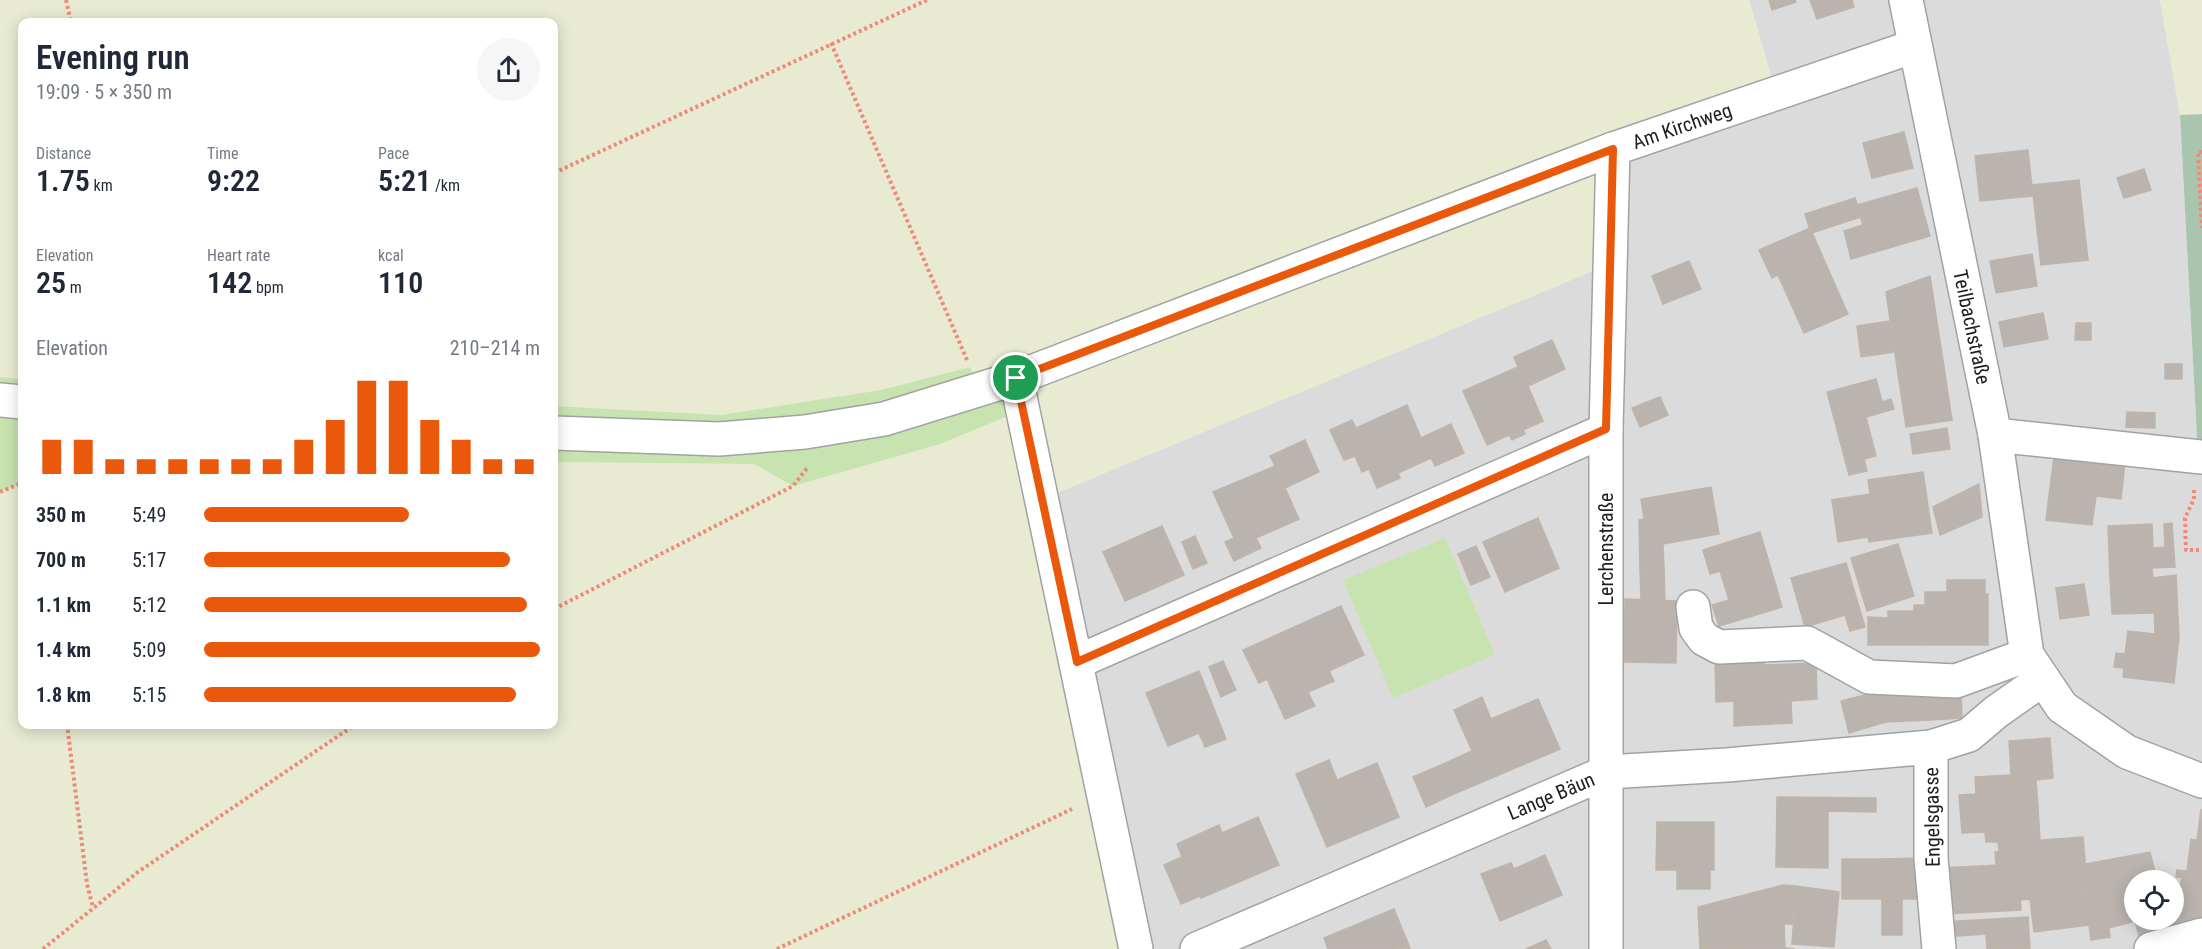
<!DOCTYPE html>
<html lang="en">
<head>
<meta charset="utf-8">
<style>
	:root { --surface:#fff; --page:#f6f6f7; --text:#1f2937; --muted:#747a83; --accent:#ea580c }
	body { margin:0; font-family:"Roboto Condensed",sans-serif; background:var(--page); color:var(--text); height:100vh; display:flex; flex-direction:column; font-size:22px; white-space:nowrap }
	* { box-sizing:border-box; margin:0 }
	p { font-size:20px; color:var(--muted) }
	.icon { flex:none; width:33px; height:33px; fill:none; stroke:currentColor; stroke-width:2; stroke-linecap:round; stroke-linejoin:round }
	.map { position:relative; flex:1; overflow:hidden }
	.panel { position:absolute; left:18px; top:18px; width:540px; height:711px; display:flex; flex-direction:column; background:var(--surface); border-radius:12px; box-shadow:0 3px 15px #0003 }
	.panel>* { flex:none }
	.fabs { position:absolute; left:2124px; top:870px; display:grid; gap:12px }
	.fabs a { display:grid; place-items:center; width:60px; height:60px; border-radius:50%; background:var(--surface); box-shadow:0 3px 15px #0003; font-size:30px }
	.pin { position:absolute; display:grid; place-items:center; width:51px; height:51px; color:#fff; margin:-26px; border:3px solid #fff; border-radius:50%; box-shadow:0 2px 6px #0007 }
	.round { display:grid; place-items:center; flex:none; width:63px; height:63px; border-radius:32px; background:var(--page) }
	.summary { display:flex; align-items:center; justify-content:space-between; height:102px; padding:0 18px }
	h1 { font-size:33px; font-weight:600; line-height:45px }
	.metrics { display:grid; grid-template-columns:repeat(3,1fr); gap:9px; height:102px; padding:6px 18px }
	.metrics div { display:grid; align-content:center }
	.metrics b { font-size:30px; font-weight:600 }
	.metrics small { font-size:16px; font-weight:400 }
	.metrics p { font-size:16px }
	.chart { height:168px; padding:12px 18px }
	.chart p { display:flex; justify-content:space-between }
	.chart svg { width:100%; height:108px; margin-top:6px; stroke:var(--accent); stroke-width:6 }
	ul { padding:0 18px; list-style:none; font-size:20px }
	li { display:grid; grid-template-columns:96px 72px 1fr; align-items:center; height:45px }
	li i { height:15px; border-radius:8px; background:var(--accent) }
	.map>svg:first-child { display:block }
</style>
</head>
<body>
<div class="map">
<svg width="2202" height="949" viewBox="0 0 2202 949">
	<rect width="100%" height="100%" fill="#eeece5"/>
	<path fill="#dcdbdb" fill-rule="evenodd" d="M1749 0H2160L2180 115 2198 456 2202 457V949H1136L1042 499 1610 264 1613 149 1776 93ZM2134 880H2174V920H2134Z"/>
	<g fill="#e8ebd2">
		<polygon points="0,0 1749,0 1776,93 1613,149 1610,264 1042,499 1136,949 0,949 0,492 22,483 22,724 554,724 554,462 755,464 793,486 940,444 1023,410 980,391 969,367 881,390 721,415 554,406 554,22 22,22 22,379 0,377"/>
		<polygon points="2160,0 2202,0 2202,114 2180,115"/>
	</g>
	<g fill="#c7e4b0">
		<polygon points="970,367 980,390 1016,378 1023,410 940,444 793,486 754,464 554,462 554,406 721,415 881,390"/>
		<polygon points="0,377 22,379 22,483 0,492"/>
		<polygon points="1445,538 1495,655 1393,698 1343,580"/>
	</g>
	<polygon fill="#a9c5ae" points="2202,114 2202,457 2198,456 2180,115"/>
	<g fill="#bbb4ae" stroke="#bfb4a9" stroke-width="1.5">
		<polygon points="1769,0 1795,0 1796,2 1772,10"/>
		<polygon points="1810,0 1852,0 1854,7 1817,19"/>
		<polygon points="1904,132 1913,168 1872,178 1863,143"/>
		<polygon points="2028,150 2033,196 1980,201 1975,156"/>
		<polygon points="2144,169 2151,190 2124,198 2117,178"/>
		<polygon points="2079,180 2088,260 2041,265 2032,185"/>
		<polygon points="1917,188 1930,236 1851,259 1844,231 1863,225 1857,205"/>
		<polygon points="1855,198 1861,217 1811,233 1805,214"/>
		<polygon points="1810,228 1848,314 1804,333 1778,275 1772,278 1759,250"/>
		<polygon points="2032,254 2037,286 1996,293 1990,261"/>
		<polygon points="1689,261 1701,289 1663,304 1652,276"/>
		<polygon points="1930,276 1944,367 1898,374 1886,292"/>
		<polygon points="2043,313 2048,339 2004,347 1999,322"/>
		<polygon points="1890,321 1894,352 1861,357 1857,326"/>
		<polygon points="2076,323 2091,323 2091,340 2075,340"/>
		<polygon points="1552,340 1565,369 1528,386 1543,421 1523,430 1525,434 1512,440 1509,435 1487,445 1463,391 1518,367 1514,357"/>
		<rect x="2165" y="364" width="17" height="15"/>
		<polygon points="1944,367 1952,420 1906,427 1898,374"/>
		<polygon points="1876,379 1882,402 1891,399 1894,409 1866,417 1876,456 1864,459 1867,471 1849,475 1827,392"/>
		<polygon points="1660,397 1668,415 1640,427 1632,408"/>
		<polygon points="1407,405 1421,438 1451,424 1464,453 1435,466 1431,458 1398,473 1400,478 1377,488 1369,469 1362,472 1355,456 1344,460 1330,430 1352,420 1356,428"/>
		<polygon points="2127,412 2155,413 2155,428 2126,427"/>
		<polygon points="1947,428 1950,449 1913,454 1910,434"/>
		<polygon points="1305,440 1319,472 1285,488 1299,519 1256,538 1261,548 1234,561 1225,542 1234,538 1213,492 1275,466 1270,456"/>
		<polygon points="2054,456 2125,463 2121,499 2096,496 2092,525 2046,520"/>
		<polygon points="1923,472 1932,533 1869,542 1868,537 1838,542 1832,500 1870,494 1868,480"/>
		<polygon points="1979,484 1982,517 1940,535 1933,507"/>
		<polygon points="1711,487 1719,534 1663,544 1664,568 1640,569 1639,520 1644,519 1641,499"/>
		<polygon points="1538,518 1559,568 1505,592 1483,542"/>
		<polygon points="2172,523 2175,567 2152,568 2153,578 2110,579 2108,526 2152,524 2153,548 2165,547 2164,524"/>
		<polygon points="1162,526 1184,575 1125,601 1103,552"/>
		<polygon points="1760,532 1776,586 1729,600 1720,571 1710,574 1703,550"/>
		<polygon points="1195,536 1207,563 1193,569 1182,542"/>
		<polygon points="1898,544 1914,596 1867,611 1851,558"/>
		<polygon points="1476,546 1490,577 1471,585 1458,554"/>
		<polygon points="1846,563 1865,627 1850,631 1845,615 1805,627 1791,578"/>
		<polygon points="1664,568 1665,601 1641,600 1640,569"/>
		<polygon points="2176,575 2179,637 2155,634 2153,578"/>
		<polygon points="2153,578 2155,613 2112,614 2110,579"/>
		<polygon points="1947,580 1985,580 1985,594 1988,594 1988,645 1925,645 1925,592 1947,592"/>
		<polygon points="2084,584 2089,615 2060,619 2056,588"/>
		<polygon points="1776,586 1782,607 1719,626 1712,605"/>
		<polygon points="1625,599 1677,601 1676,663 1624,662"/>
		<polygon points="1914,605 1925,605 1925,645 1868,645 1868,617 1888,618 1888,611 1914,611"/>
		<polygon points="1341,606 1364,655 1329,671 1334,681 1308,692 1315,706 1285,719 1267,679 1259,683 1243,650"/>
		<polygon points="2128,631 2179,637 2174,683 2123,677 2124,668 2114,667 2116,653 2125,654"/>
		<polygon points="1764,656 1764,665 1816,663 1817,699 1791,701 1792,723 1734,726 1734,701 1716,702 1715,658"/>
		<polygon points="1223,661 1236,690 1221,697 1209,667"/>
		<polygon points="1199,671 1226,739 1205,747 1199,733 1168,746 1146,693"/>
		<polygon points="1961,687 1962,718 1930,720 1929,688"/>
		<polygon points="1929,688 1930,720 1886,722 1885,690"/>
		<polygon points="1885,690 1886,722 1849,733 1841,701"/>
		<polygon points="1482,697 1491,719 1538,699 1560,749 1454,794 1441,765 1472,751 1454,710"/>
		<polygon points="2050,738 2053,778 2036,780 2038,806 2013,808 2009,741"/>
		<polygon points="1329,760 1337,780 1377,763 1399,817 1327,847 1296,774"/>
		<polygon points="1441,765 1454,794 1426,807 1413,777"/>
		<polygon points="2011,775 2016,850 1999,852 1998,842 1986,842 1985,832 1962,833 1959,795 1976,794 1975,777"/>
		<polygon points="1777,797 1876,798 1876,812 1828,811 1828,868 1776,867"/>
		<polygon points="2038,806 2040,841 2015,842 2013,808"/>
		<polygon points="2201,809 2202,880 2180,886 2182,877 2176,877 2177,870 2187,871 2191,839 2197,840"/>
		<polygon points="1258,817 1279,865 1201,898 1200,896 1181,904 1164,865 1182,857 1177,844 1219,825 1222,833"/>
		<polygon points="1657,822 1714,822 1714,870 1710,870 1710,889 1677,889 1677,870 1656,870"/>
		<polygon points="2083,837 2088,895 2020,900 2015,842"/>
		<polygon points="2016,850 2018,864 1996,865 1995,852"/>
		<polygon points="2150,852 2157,880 2134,880 2134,920 2168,920 2171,928 2139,936 2135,921 2109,928 2106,906 2089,908 2085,864"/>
		<polygon points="1545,855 1562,895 1500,921 1481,874 1511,863 1514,869"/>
		<polygon points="1921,858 1921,899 1882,899 1882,859"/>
		<rect x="1842" y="859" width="40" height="40"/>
		<polygon points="2018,864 2021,910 1944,914 1942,868"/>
		<polygon points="2202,880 2202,918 2171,928 2168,920 2174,920 2174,889"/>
		<polygon points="1783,885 1796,886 1792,924 1784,924 1785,948 1741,948 1740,926 1757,925 1756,892"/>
		<polygon points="1796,886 1839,892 1834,947 1792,944"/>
		<polygon points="1756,892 1757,925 1740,926 1741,949 1700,949 1698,907"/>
		<polygon points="2088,895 2089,908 2106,906 2110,937 2091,940 2089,925 2034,932 2030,899"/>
		<rect x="1882" y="899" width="20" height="36"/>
		<polygon points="1394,909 1410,948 1328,949 1324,938"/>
		<polygon points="2028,917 2030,949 1987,949 1986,934 1943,937 1942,922"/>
		<polygon points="1546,940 1551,949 1526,949"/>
		<polygon points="1741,948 1785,948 1795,949 1741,949"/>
	</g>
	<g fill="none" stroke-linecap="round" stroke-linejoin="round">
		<defs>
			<g id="minor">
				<polyline points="1906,0 1995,435 2027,655 2062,707 2127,752 2202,781"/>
				<polyline points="1016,378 1136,949"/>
				<polyline points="0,400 22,402"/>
				<polyline points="554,433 719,439 805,432 884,419 1016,378 1613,149 1915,46"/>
				<polyline points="1995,435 2202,457"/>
				<polyline points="1693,607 1696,628 1704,639 1719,647 1807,643 1869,677 1956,681 2027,655"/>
				<polyline points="1077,662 1606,430"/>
				<polyline points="1197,949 1607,772 1727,765 1931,747"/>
				<polyline points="1606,949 1606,430 1613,149"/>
				<polyline points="1939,949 1931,858 1931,747 1969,735 1996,712 2043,679"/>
				<polyline points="2151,949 2202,935"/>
			</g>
		</defs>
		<use href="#minor" stroke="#a2a2a2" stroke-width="36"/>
		<g stroke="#ed8a78" stroke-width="4" stroke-dasharray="3 3" stroke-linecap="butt">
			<polyline points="66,0 71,22"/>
			<polyline points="831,43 967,360"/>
			<polyline points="2202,152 2198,152 2202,228"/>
			<polyline points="554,173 927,0"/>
			<polyline points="2194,490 2194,499 2185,518 2186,550 2202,550"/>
			<polyline points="0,492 22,483"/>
			<polyline points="554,609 793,486 808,467"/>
			<polyline points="67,724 87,884 93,908"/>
			<polyline points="43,949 138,872 356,724"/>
			<polyline points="777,949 1072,809"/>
		</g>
		<use href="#minor" stroke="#fff" stroke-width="33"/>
	</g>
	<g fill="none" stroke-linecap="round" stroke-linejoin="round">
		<defs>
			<polygon id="route" points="1613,149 1606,429 1077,662 1016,378"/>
		</defs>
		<use href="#route" stroke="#fff" stroke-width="12"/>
		<use href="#route" stroke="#ea580c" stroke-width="8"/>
	</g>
	<g text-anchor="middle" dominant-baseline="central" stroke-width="4.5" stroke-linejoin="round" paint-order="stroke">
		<g font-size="20" fill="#1e1e1e" stroke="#fff">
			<text transform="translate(1682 126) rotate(-19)">Am Kirchweg</text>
			<text transform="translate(1972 327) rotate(78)">Teilbachstraße</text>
			<text transform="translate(1606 549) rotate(-90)">Lerchenstraße</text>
			<text transform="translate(1551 796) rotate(-23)">Lange Bäun</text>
			<text transform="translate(1932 817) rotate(-91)">Engelsgasse</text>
		</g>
	</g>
</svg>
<div class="fabs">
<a><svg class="icon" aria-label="locate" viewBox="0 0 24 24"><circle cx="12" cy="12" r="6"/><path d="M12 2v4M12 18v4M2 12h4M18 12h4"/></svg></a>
</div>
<div class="pin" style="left:1016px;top:378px;background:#1e9e55"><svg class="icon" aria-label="arrive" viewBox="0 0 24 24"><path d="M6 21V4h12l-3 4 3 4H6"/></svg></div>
<section class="panel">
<div class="summary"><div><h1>Evening run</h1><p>19:09 · 5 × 350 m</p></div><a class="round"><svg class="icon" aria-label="share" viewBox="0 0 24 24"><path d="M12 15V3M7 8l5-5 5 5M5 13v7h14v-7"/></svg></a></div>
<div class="metrics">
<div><p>Distance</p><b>1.75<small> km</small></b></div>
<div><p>Time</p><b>9:22</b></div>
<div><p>Pace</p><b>5:21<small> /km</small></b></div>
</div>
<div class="metrics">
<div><p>Elevation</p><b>25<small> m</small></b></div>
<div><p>Heart rate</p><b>142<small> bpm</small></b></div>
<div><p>kcal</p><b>110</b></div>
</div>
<div class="chart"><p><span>Elevation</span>210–214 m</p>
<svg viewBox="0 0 160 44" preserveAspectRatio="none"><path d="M5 44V30M15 44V30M25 44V38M35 44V38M45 44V38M55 44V38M65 44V38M75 44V38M85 44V30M95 44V22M105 44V6M115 44V6M125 44V22M135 44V30M145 44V38M155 44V38"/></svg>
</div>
<ul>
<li><b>350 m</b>5:49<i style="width:61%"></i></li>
<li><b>700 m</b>5:17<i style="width:91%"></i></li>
<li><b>1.1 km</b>5:12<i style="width:96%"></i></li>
<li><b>1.4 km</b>5:09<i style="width:100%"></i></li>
<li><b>1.8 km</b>5:15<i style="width:93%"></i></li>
</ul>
</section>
</div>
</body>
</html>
